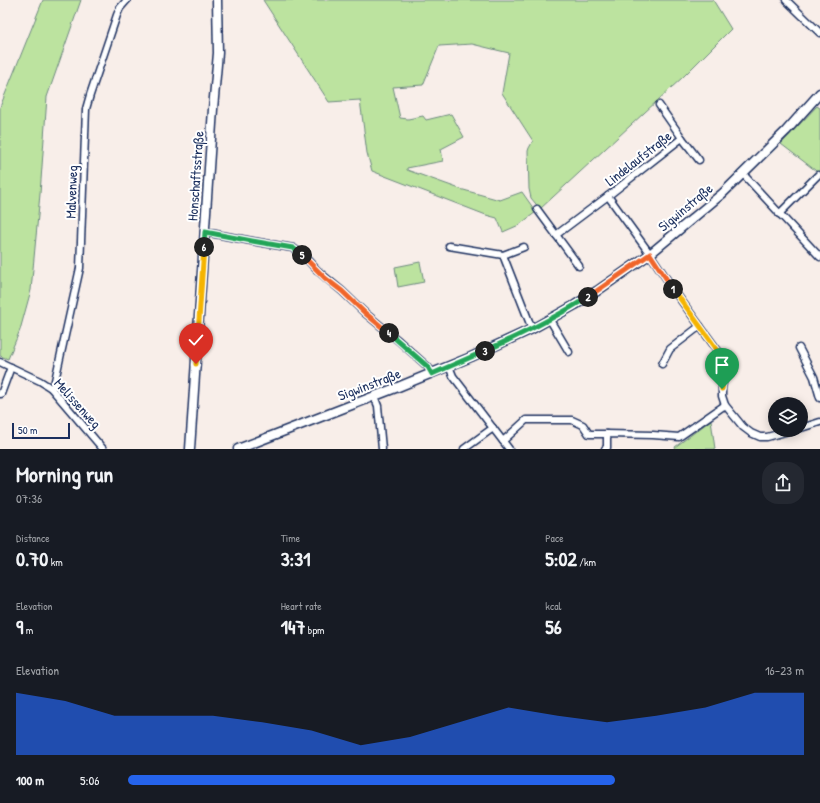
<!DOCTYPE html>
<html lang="en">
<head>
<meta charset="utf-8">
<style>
	:root { --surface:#171b24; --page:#242831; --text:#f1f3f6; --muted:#9ea1a6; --accent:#2563eb }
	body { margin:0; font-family:"Patrick Hand",sans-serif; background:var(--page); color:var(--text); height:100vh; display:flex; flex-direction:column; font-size:15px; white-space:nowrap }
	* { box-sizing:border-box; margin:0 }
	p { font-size:13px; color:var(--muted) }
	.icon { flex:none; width:22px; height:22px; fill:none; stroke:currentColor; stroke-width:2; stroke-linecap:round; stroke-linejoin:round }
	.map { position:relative; height:449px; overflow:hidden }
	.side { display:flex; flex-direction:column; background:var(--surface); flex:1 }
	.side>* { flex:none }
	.controls { position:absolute; left:768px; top:397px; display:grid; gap:8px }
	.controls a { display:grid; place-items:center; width:40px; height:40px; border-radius:50%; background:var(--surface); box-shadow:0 2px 10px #0003; font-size:20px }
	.scale { position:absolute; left:12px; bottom:10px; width:58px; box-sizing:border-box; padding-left:4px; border:2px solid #1b2f5e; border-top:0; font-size:11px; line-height:14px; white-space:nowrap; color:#1b2f5e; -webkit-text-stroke:3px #fff; paint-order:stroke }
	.pin { position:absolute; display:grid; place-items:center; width:34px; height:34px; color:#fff; margin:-41px -17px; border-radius:50% 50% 50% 0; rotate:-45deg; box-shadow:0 0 4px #0007 }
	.pin .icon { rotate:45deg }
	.km { position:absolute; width:20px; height:20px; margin:-10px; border-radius:50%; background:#222; color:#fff; font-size:11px; line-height:20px; text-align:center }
	.round { display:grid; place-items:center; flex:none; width:42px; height:42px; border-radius:16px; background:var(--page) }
	.summary { display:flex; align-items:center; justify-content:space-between; height:68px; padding:0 16px }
	h1 { font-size:22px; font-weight:700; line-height:30px }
	.metrics { display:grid; grid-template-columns:repeat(3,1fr); gap:6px; height:68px; padding:4px 16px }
	.metrics div { display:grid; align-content:center }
	.metrics b { font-size:20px; font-weight:700 }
	.metrics small { font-size:11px; font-weight:400 }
	.metrics p { font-size:11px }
	.chart { height:112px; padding:8px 16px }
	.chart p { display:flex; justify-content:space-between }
	.chart svg { width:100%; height:72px; margin-top:4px; fill:var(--accent); opacity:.7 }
	ul { padding:0 16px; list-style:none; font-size:13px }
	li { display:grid; grid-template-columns:64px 48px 1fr; align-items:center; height:30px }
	li i { height:10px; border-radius:5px; background:var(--accent) }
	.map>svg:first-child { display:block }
</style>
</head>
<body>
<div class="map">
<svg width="820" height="449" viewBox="0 0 820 449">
	<rect width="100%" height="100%" fill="#f8eee9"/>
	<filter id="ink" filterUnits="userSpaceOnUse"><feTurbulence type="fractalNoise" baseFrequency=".025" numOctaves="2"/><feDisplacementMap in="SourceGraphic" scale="8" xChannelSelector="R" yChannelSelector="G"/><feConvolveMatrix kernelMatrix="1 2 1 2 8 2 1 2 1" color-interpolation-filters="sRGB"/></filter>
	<g filter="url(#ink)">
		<g fill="#bce39f" stroke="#6c897e">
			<polygon points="43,0 81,0 47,97 40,194 31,290 20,330 8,359 0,356 0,107"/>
			<polygon points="263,0 713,0 731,29 683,77 540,209 531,198 529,189 528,151 529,148 533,141 502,93 509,53 472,44 439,46 423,85 393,87 400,118 408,119 423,116 426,120 451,114 464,137 441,149 443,161 407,168 407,170 460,189 500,200 522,192 536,212 519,225 503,232 497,218 486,215 372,171 367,153 360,100 329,102"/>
			<polygon points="817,106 820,108 820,174 781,144"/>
			<polygon points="420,262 424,282 398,287 395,267"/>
			<polygon points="711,420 715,449 676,449 675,447"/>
		</g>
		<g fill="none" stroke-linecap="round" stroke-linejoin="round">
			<defs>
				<g id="minor">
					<polyline points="786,0 820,33"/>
					<polyline points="659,105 682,138 699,160"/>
					<polyline points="743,174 820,257"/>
					<polyline points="608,196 650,254 678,296 721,355 725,368 722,389 722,396 725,405 743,427 751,433 760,437 767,437 793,430"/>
					<polyline points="537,209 579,266"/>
					<polyline points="779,214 818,175"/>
					<polyline points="205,232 252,241 293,248 304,256 316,269 325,277 342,291 365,313 399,341 428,367 432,373"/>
					<polyline points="556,235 608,196 682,138"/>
					<polyline points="449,246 503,255 532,329"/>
					<polyline points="503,255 524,247"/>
					<polyline points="550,320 569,352"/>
					<polyline points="799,348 814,377 820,398"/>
					<polyline points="0,362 40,381 51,388 103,449"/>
					<polyline points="662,364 670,349 700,326"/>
					<polyline points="449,366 453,376 509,449"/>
					<polyline points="51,388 54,385 80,268 86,109 90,95 117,15 120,8 127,0"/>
					<polyline points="0,394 1,394 11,367"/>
					<polyline points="374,396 378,406 382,449"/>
					<polyline points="801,428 820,422"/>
					<polyline points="503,441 526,420 572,420 583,425 589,434 607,434"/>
					<polyline points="464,449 493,428"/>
					<polyline points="605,449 607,448 607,434 653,435 679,437 725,405"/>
				</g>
				<g id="tertiary">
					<polyline points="190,449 213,109 218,53 217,0"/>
					<polyline points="238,449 398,387 471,357 532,329 575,305 597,291 650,254 723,193 786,131 820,93"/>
				</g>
			</defs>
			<use href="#minor" stroke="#1b2f5e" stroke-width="9"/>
			<use href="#tertiary" stroke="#1b2f5e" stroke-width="11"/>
			<use href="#minor" stroke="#fff" stroke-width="6"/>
			<use href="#tertiary" stroke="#fff" stroke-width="8"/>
		</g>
	</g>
	<g fill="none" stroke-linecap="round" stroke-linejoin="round" filter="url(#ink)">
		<defs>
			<polyline id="split-1" points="673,289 721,355 725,368 722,389"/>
			<polyline id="split-2" points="588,297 650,254 673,289"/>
			<path id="split-3" d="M485 351C520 335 555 318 588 297"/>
			<polyline id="split-4" points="389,333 428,367 432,374 485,351"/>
			<polyline id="split-5" points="302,255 325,278 342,291 365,313 389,333"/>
			<polyline id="split-6" points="204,247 205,232 252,241 293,248 302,255"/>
			<polyline id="split-7" points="196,364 204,247"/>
		</defs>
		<use href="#split-1" stroke="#fff" stroke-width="8"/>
		<use href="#split-2" stroke="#fff" stroke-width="8"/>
		<use href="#split-3" stroke="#fff" stroke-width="8"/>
		<use href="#split-4" stroke="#fff" stroke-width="8"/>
		<use href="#split-5" stroke="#fff" stroke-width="8"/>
		<use href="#split-6" stroke="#fff" stroke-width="8"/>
		<use href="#split-7" stroke="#fff" stroke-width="8"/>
		<use href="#split-1" stroke="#f5b400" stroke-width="5"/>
		<use href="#split-2" stroke="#f0652b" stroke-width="5"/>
		<use href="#split-3" stroke="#22a559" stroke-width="5"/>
		<use href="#split-4" stroke="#22a559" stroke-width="5"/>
		<use href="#split-5" stroke="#f0652b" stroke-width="5"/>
		<use href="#split-6" stroke="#22a559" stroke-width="5"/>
		<use href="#split-7" stroke="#f5b400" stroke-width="5"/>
	</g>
	<g text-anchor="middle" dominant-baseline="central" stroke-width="4" stroke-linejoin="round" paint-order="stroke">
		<g font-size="14" fill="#1b2f5e" stroke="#fff">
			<text transform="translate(638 158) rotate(-38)">Lindelaufstraße</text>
			<text transform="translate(195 176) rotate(-86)">Honschaftsstraße</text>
			<text transform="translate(71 192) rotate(-88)">Malvenweg</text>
			<text transform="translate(685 207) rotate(-40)">Sigwinstraße</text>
			<text transform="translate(369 384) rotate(-21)">Sigwinstraße</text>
			<text transform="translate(78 403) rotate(48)">Melissenweg</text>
		</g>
	</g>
</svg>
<div class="controls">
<a><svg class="icon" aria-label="layers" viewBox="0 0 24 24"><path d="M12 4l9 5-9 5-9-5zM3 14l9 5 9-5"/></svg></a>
</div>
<div class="scale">50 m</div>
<div class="pin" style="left:722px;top:389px;background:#1e9e55"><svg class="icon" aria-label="arrive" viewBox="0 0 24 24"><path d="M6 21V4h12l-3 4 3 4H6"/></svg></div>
<div class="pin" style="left:196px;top:364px;background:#d93025"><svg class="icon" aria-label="check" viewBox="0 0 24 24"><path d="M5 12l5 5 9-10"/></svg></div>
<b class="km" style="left:673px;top:289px">1</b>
<b class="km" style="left:588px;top:297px">2</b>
<b class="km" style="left:485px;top:351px">3</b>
<b class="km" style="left:389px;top:333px">4</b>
<b class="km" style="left:302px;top:255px">5</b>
<b class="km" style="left:204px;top:247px">6</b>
</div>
<section class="side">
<div class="summary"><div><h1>Morning run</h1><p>07:36</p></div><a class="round"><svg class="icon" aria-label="share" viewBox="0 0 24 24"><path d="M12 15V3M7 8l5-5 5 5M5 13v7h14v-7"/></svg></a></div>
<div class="metrics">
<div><p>Distance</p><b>0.70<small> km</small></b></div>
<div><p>Time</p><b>3:31</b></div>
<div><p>Pace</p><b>5:02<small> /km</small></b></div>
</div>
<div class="metrics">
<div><p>Elevation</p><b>9<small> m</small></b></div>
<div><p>Heart rate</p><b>147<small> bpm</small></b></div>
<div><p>kcal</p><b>56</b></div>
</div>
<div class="chart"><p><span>Elevation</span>16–23 m</p>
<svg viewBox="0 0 160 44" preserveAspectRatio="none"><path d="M0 44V6L10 11L20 20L30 20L40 20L50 24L60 29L70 38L80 33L90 24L100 15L110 20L120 24L130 20L140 15L150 6L160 6V44z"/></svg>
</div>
<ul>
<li><b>100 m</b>5:06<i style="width:72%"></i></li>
</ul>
</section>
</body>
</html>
